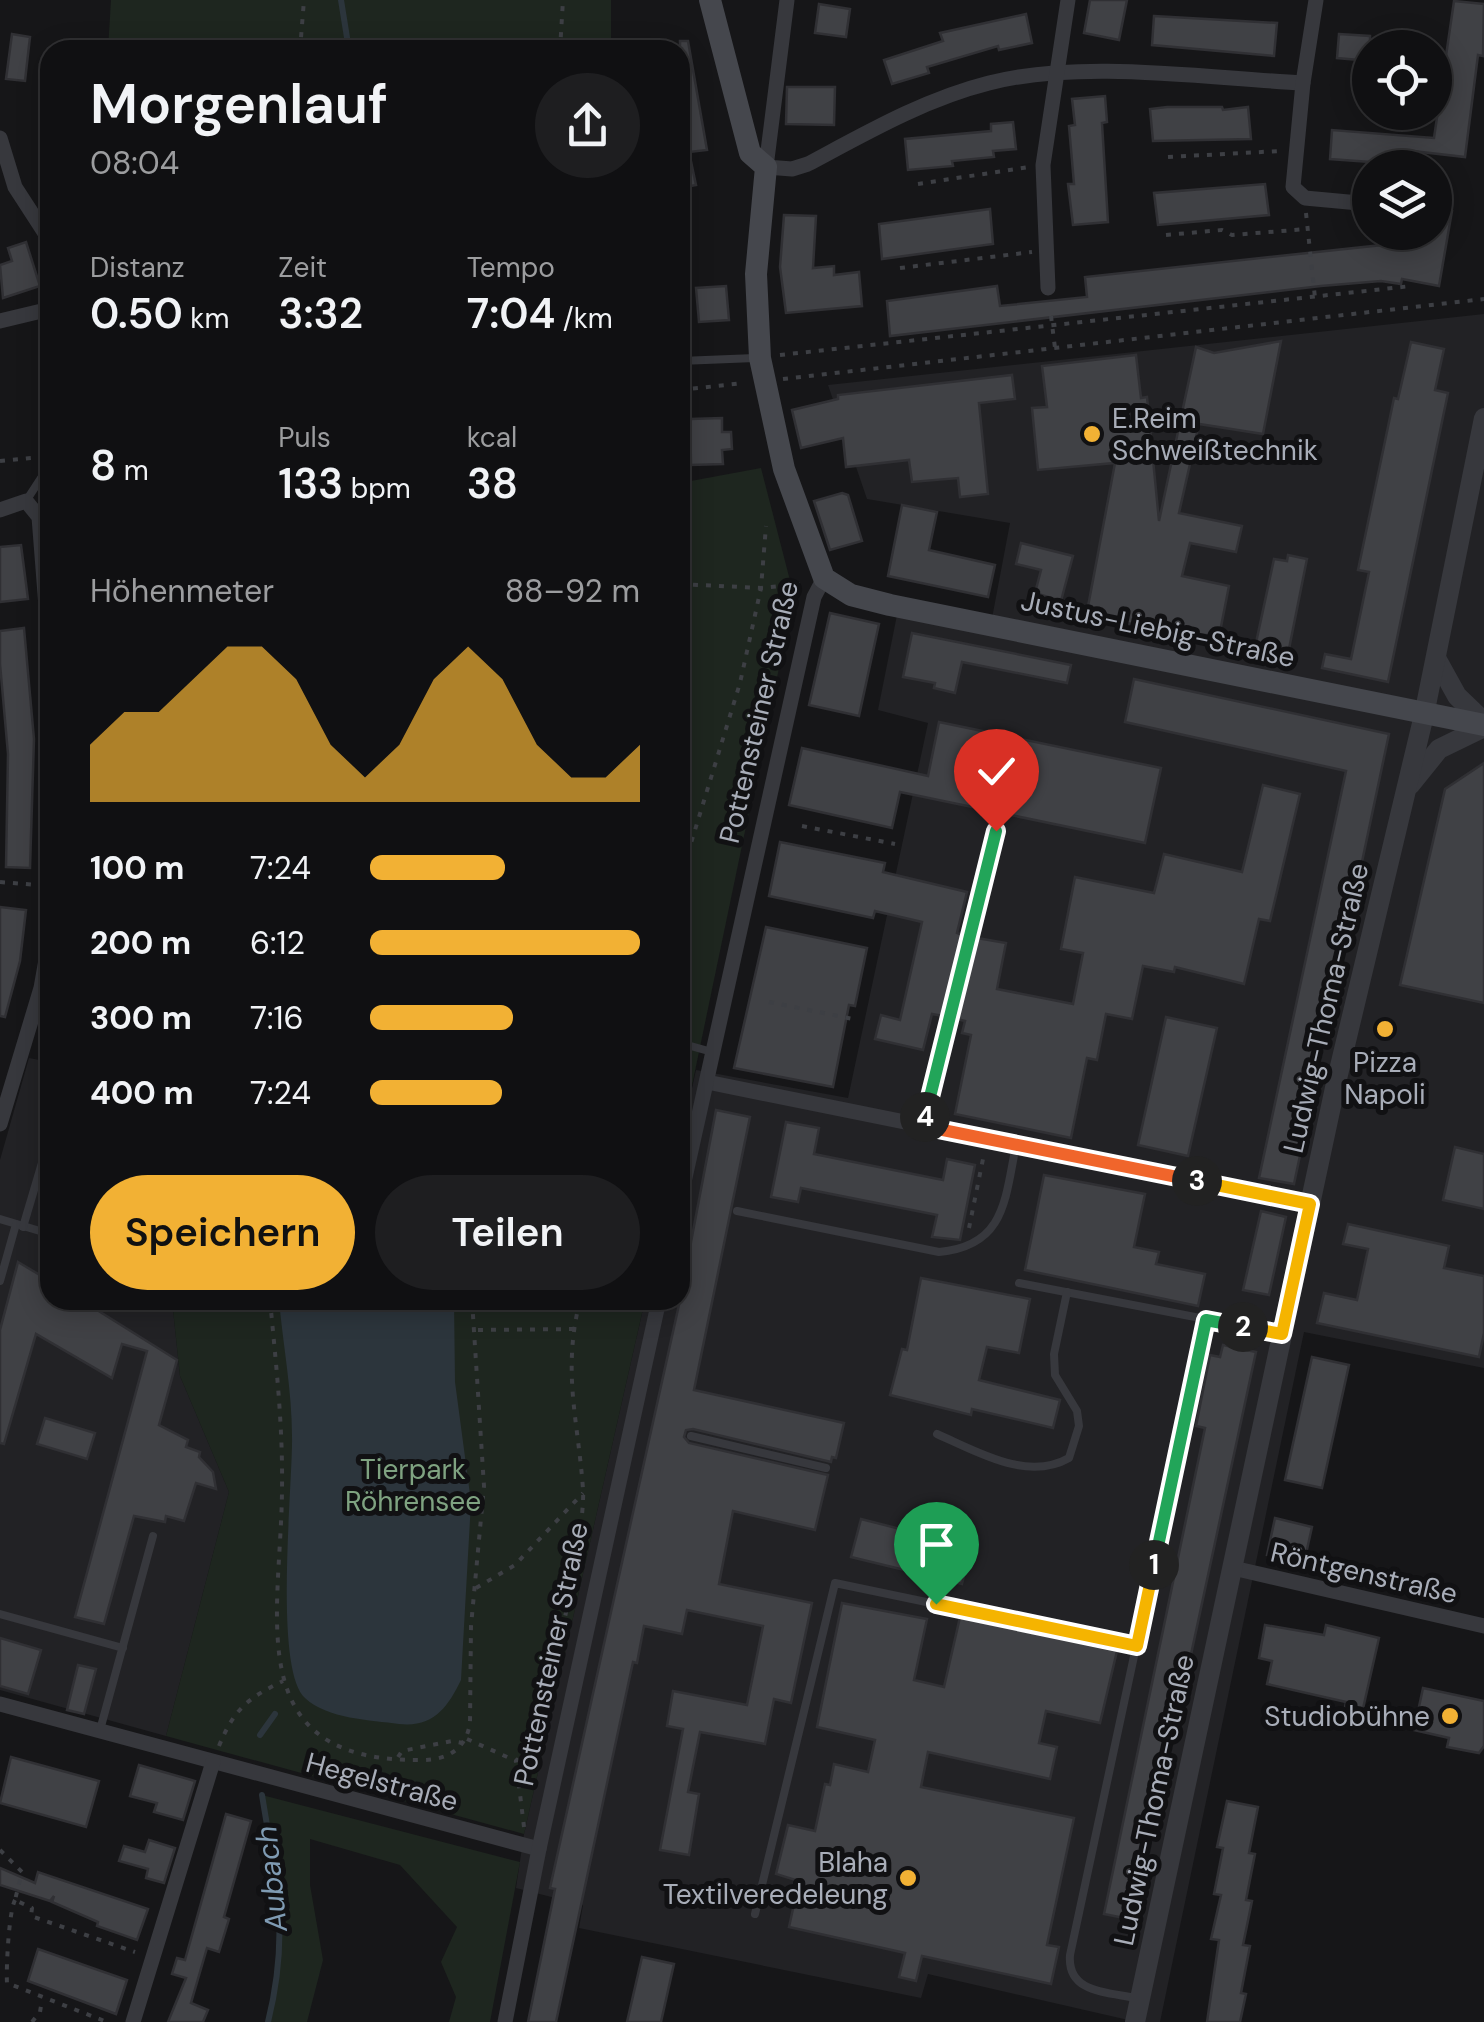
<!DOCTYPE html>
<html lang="de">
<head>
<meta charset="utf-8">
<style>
	:root { --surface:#101012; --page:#1e1e20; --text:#f1f3f6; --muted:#9c9d9f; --line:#303032; --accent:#f2b134 }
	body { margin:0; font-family:"DM Sans",sans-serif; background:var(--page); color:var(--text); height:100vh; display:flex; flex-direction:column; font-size:38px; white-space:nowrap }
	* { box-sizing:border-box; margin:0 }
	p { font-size:32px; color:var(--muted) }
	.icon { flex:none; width:55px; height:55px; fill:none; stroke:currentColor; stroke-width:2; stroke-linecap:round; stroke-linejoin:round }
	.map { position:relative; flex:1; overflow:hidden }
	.details { position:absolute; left:40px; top:40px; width:650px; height:1270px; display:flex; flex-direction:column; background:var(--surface); border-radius:30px; box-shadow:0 5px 25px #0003,0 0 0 2px var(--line) }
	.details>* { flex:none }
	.fabs { position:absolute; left:1352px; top:30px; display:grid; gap:20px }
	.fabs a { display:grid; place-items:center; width:100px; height:100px; border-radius:50%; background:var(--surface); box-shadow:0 5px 25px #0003,0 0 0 2px var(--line); font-size:50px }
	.pin { position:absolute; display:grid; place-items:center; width:85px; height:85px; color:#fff; margin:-102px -42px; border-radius:50% 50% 50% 0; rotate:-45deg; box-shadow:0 0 10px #0007 }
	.pin .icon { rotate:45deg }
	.km { position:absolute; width:50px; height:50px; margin:-25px; border-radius:50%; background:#222; color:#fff; font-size:28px; line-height:50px; text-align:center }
	.round { display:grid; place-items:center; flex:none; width:105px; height:105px; border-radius:52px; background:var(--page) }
	.summary { display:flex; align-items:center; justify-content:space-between; height:170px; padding:0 50px }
	h1 { font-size:55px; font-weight:600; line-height:75px }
	.figures { display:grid; grid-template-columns:repeat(3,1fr); gap:15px; height:170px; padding:10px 50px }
	.figures div { display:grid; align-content:center }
	.figures b { font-size:42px; font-weight:600 }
	.figures small { font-size:28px; font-weight:400 }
	.figures p { font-size:28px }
	.chart { height:280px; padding:20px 50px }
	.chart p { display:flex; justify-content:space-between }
	.chart svg { width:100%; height:180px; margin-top:10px; fill:var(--accent); opacity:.7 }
	.button { display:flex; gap:20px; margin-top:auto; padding:20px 50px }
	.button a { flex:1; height:115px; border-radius:60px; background:var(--accent); color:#111; font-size:40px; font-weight:600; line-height:115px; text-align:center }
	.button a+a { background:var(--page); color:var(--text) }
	ul { padding:0 50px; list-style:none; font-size:32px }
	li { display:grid; grid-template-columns:160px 120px 1fr; align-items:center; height:75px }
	li i { height:25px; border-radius:12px; background:var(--accent) }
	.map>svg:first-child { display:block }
</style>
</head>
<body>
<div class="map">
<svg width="1484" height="2022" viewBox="0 0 1484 2022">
	<rect width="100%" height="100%" fill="#161618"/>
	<g fill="#222225">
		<polygon points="1484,314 1484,1368 1304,1332 1160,2022 1137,2022 928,1974 921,1998 579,1928 583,1905 516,1888 524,1834 645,1300 680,1300 680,1143 696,1070 848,1098 928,723 878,710 897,615 989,634 1010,523 867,499 828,385"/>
		<polygon points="29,1058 50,1062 50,1300 172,1300 180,1376 229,1492 166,1736 0,1690 0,1160"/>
	</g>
	<g fill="#1e261f">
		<polygon points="111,0 611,0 611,50 108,50"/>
		<polygon points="761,468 794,596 680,1143 680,483"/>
		<polygon points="172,1300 645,1300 524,1834 166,1736 229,1492 180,1376"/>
		<path d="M262 1795 520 1862 490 2022H449L456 1997 441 1962 457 1927 400 1865 310 1839V1885L323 1960 307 2022H268C290 1933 276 1882 262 1795Z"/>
	</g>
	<path fill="#2c353c" d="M279 1300H454L455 1382 471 1502 461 1680C448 1707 433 1728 399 1724 371 1720 327 1719 305 1698 273 1669 293 1485 292 1436 292 1391 283 1345 279 1300Z"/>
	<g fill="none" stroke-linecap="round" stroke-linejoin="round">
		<g stroke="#2c353c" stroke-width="6">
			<polyline points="341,0 349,50"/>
			<polyline points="260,1735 275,1714"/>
			<path d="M262 1795C276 1882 290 1933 268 2022"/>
		</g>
	</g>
	<g fill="#404145" stroke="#303034" stroke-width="2.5">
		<polygon points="1090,0 1127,0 1119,40 1084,33"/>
		<polygon points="1454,1 1484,4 1483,56 1478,55 1465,157 1412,151 1411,165 1330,159 1332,130 1434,138"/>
		<polygon points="819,4 850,9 846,37 815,33"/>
		<polygon points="1026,14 1032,43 999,50 998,46 927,67 929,73 892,84 884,60 943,41 940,33"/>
		<polygon points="1154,16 1277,23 1274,56 1152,45"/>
		<polygon points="12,34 30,37 25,81 6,79"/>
		<polygon points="1339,34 1370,36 1370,61 1337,58"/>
		<polygon points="680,41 688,41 707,150 689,152 696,185 680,188"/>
		<polygon points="787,87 835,87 834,125 786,124"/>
		<polygon points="1105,96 1107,122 1102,123 1108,222 1073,225 1068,184 1074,184 1069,126 1075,125 1072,99"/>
		<polygon points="1167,107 1222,107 1223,110 1248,107 1251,139 1153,141 1150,109"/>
		<polygon points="1013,122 1016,149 993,151 994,157 952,161 953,166 908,170 905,139 991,131 991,124"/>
		<polygon points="1265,184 1269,215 1158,225 1154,193"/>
		<polygon points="1435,207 1452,211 1439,286 1402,279 1401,284 1381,281 1321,286 890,336 887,301 997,286 1000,306 1087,297 1085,277 1391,244 1394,232 1435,232"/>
		<polygon points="990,209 993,244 882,259 879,224"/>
		<polygon points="784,215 816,216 813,268 834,266 834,275 859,272 862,306 786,313 780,267"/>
		<polygon points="26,242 40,286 3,298 0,265 12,261 8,248"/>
		<polygon points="726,286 729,320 699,322 696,288"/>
		<polygon points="1281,341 1263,434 1199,424 1179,513 1242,526 1236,552 1190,543 1182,576 1229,586 1219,637 1086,617 1115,463 1038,470 1032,408 1047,407 1042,366 1136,355 1141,398 1147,397 1159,521 1196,347 1214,353"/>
		<polygon points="1411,342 1444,349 1435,390 1448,393 1388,682 1322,668 1325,654 1351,659 1369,572 1358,570 1394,398 1398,399"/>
		<polygon points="1012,375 1015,399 979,403 988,494 960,497 958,478 912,482 909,460 846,467 843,438 801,448 792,410 838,399 838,395"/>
		<polygon points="722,418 722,432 731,432 732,449 722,450 723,464 691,465 690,419"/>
		<polygon points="842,493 848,495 862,541 830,550 814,501"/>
		<polygon points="902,505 937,512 929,550 995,565 988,597 888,576"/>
		<polygon points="1021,543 1073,556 1061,601 1035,593 1041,570 1016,564"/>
		<polygon points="21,545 28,599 0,602 0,547"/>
		<polygon points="1288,555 1307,559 1287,659 1254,652 1274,559 1287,561"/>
		<polygon points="830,613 879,624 859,716 809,705"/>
		<polygon points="24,628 34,739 30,868 6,867 8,754 0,664 0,631"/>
		<polygon points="912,633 1071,665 1067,683 962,662 955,693 934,688 935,683 903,677"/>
		<polygon points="1134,679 1389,734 1294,1184 1259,1178 1346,771 1125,722"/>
		<polygon points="939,722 1161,768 1145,843 900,792 892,828 789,805 802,748 928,776"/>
		<polygon points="1484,763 1484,1003 1400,985 1445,789"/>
		<polygon points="1263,785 1300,794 1270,921 1259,919 1244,984 1175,967 1174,972 1143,966 1132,1019 1106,1014 1097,1060 1087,1058 1071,1138 955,1114 971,1035 962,1033 965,1021 957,1019 977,938 1006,943 997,989 1073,1004 1083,953 1061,949 1075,877 1154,893 1164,854 1242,872"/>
		<polygon points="780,842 885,863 883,872 967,892 957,933 963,935 943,1016 932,1014 923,1050 875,1039 881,1015 900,1020 922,922 875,911 873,918 769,896"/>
		<polygon points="0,907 26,910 20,961 5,1017 0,1016"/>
		<polygon points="766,927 867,948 855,1006 849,1005 833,1087 734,1068"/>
		<polygon points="1166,1017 1217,1028 1188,1156 1138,1145"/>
		<polygon points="716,1110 750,1117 694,1390 844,1423 836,1458 832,1457 831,1462 693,1429 686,1430 684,1437 689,1443 828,1475 815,1530 733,1511 719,1584 812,1603 791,1703 774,1699 765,1744 700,1732 688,1792 699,1794 689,1855 660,1850 683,1729 667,1726 673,1691 747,1705 763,1626 687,1610 682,1634 644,1626 637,1663 633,1662 556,2022 528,2022 555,1889 550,1888 680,1300"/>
		<polygon points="786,1122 819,1128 814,1154 943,1180 947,1159 975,1165 960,1240 932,1237 937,1215 801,1188 798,1202 771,1197"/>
		<polygon points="1455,1147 1484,1154 1484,1209 1443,1200"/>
		<polygon points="1044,1175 1145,1194 1134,1247 1159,1252 1156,1264 1205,1274 1198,1306 1025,1270"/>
		<polygon points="1261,1211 1286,1217 1269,1295 1243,1290"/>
		<polygon points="1348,1224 1449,1246 1444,1268 1484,1276 1484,1333 1479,1357 1317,1323 1324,1293 1357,1300 1368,1249 1343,1244"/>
		<polygon points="18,1262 50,1281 50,1300 81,1300 177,1360 159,1425 188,1440 186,1447 200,1452 199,1457 213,1472 216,1489 196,1483 184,1521 166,1516 165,1522 134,1516 104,1624 75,1617 147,1351 122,1344 112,1378 36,1334 4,1444 0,1443 0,1330"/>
		<polygon points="921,1278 1030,1299 1019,1353 987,1347 979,1380 1060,1400 1053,1428 972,1409 971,1415 890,1395 902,1349 907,1350"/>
		<polygon points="1223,1345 1256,1352 1134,1920 1104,1914 1205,1428 1196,1426 1210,1355 1220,1357"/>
		<polygon points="1312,1357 1349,1365 1322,1488 1285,1480"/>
		<polygon points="45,1418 95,1433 87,1459 37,1444"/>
		<polygon points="1275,1518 1312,1527 1304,1563 1267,1555"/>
		<polygon points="861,1519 971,1547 962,1584 851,1557"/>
		<polygon points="842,1603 927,1619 914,1680 944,1687 960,1617 1117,1651 1100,1723 1046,1711 1039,1743 1057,1747 1050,1779 928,1752 921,1787 1074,1818 1047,1945 1059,1947 1051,1984 922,1956 916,1981 899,1977 905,1953 789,1927 799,1881 776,1874 788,1825 815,1831 825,1784 830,1785 834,1764 868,1772 875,1740 817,1727"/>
		<polygon points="1265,1625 1324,1635 1326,1625 1379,1638 1360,1722 1343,1718 1346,1702 1267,1684 1272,1661 1259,1658"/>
		<polygon points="0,1638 41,1650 28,1694 0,1686"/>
		<polygon points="78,1665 96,1669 84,1714 67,1710"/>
		<polygon points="1423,1688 1484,1701 1484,1746 1479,1753 1447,1747 1449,1738 1414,1730"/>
		<polygon points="11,1757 99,1781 86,1827 0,1803"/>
		<polygon points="139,1765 195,1781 183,1820 154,1812 157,1803 130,1796"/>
		<polygon points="1227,1801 1258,1807 1249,1853 1255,1854 1246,1900 1252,1901 1243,1945 1250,1946 1241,1993 1246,1994 1240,2022 1207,2022 1219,1940 1211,1939 1221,1895 1214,1894 1223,1848 1217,1847"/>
		<polygon points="226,1814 251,1821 224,1917 229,1919 219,1952 207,1948 191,2003 208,2010 203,2022 168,2022 186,1978 172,1974 177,1958 185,1960"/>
		<polygon points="149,1840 175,1848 164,1883 146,1878 148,1869 119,1861 124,1846 145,1852"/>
		<polygon points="0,1868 35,1883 38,1872 148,1909 137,1940 97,1926 98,1922 52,1902 54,1896 50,1901 0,1885"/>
		<polygon points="38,1949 127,1980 116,2014 28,1981"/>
		<polygon points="642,1957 674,1964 661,2022 627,2022"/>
	</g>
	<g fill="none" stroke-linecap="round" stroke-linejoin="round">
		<g stroke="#3d3f44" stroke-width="4" stroke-dasharray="5 8" stroke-linecap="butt">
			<polyline points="300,50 304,0"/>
			<polyline points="560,50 563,0"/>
			<polyline points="1168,157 1280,151"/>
			<polyline points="918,184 1029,167"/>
			<polyline points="1306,213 1315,298"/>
			<polyline points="1166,235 1222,230 1232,235 1307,229"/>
			<polyline points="900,268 1032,252"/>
			<polyline points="1051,316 1055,348"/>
			<polyline points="780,355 1411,286"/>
			<polyline points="783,379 1484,299"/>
			<polyline points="680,390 744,383"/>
			<polyline points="0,461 50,456"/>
			<polyline points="680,584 761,588 800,584"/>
			<polyline points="802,826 895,844"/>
			<polyline points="680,879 740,683 761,588 766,526"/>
			<polyline points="0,882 50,886"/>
			<polyline points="769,1002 858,1020"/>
			<polyline points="969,1228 984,1154"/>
			<path d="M270 1300C276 1364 283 1426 282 1490 281 1617 238 1763 422 1760 448 1760 466 1749 470 1723L471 1626 484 1486 472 1300"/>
			<polyline points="478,1330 573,1329"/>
			<polyline points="476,1588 515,1565 583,1493"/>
			<polyline points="467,1739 516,1761"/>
			<path d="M219 1746C234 1709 248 1698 283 1681"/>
			<polyline points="398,1757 402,1751 452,1741 463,1743"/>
			<path d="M524 1827 516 1761C546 1732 586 1534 583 1489 578 1419 562 1372 580 1300"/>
			<polyline points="0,1850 22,1872 15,1900 32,1908 31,1916 135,1952"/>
			<path d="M15 1900C9 1911 6 1967 7 1983L107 2022"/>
			<polyline points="32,2022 40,2012 42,2000"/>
		</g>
		<g stroke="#37383d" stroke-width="8">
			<polyline points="680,361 755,358"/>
			<polyline points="26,501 45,472"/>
			<polyline points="680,1043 712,1052"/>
			<polyline points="923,1126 996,831"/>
			<path d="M737 1211 939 1252C1005 1246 1005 1200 1016 1145"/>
			<polyline points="0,1219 50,1234"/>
			<polyline points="23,1227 50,1136"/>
			<polyline points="0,1281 16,1224"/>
			<polyline points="1019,1283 1278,1333"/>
			<path d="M937 1434C976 1451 1027 1482 1069 1458L1079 1426 1077 1411 1055 1375 1054 1354 1067 1292"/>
			<polyline points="691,1436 826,1468"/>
			<polyline points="0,1614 123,1648"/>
			<polyline points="100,1730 153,1536"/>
			<polyline points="755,1914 835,1583 1137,1646"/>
			<path d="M1136 1998C1107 1992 1067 1993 1070 1955L1206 1320"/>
		</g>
		<g stroke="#37383d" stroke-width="15">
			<path d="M787 0 766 167 792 169 808 164C866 133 925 99 989 83 1081 59 1207 78 1303 83"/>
			<polyline points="1316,0 1303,83 1293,187 1305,198 1370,204"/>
			<polyline points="0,138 15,187 50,241"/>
			<polyline points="1048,288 1043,165 1068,0"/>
			<polyline points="0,321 50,309"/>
			<polyline points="0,510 26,501 39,517 50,658"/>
			<polyline points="707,1082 1310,1204"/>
			<polyline points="0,1124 41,988 50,937"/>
			<polyline points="680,1200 814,597 824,578"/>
			<polyline points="1233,1568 1484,1626"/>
			<polyline points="0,1704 539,1849"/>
			<polyline points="133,2022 213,1762"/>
			<polyline points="505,2022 539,1849 659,1300"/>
		</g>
		<g stroke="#37383d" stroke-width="20">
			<polyline points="1436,658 1457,696 1484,722"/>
			<polyline points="1410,785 1439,749 1484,727"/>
			<polyline points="1135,2022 1336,1083 1424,715 1484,418"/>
		</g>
		<polyline stroke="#45474d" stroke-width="22" points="710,0 750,153 766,167 756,274 760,358 784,469 824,578 851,595 890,605 1484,725"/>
	</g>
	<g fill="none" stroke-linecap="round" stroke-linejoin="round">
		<defs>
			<polyline id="split-1" points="936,1604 1137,1646 1154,1565"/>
			<polyline id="split-2" points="1154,1565 1206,1320 1243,1327"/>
			<polyline id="split-3" points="1197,1181 1310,1204 1282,1334 1243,1327"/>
			<polyline id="split-4" points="925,1117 923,1126 1197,1181"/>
			<polyline id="split-5" points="925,1117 996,831"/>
		</defs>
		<use href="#split-1" stroke="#fff" stroke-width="20"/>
		<use href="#split-2" stroke="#fff" stroke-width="20"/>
		<use href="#split-3" stroke="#fff" stroke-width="20"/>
		<use href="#split-4" stroke="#fff" stroke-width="20"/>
		<use href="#split-5" stroke="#fff" stroke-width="20"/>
		<use href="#split-1" stroke="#f5b400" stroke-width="12"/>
		<use href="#split-2" stroke="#22a559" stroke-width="12"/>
		<use href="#split-3" stroke="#f5b400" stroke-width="12"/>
		<use href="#split-4" stroke="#f0652b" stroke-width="12"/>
		<use href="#split-5" stroke="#22a559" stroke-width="12"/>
	</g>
	<g fill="#f2b134" stroke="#111113" stroke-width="4">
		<circle cx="1092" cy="434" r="10"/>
		<circle cx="1385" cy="1029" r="10"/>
		<circle cx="1450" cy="1716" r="10"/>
		<circle cx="908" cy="1878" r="10"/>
	</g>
	<g text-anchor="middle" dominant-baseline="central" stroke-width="10" stroke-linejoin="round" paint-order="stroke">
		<g font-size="28" fill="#a8adb8" stroke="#111113" text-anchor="end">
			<text x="1112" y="418" text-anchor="start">E.Reim<tspan x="1112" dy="32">Schweißtechnik</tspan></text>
			<text x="1385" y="1062" text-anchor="middle">Pizza<tspan x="1385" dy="32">Napoli</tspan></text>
			<text x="1430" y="1716">Studiobühne</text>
			<text x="888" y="1862">Blaha<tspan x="888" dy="32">Textilveredeleung</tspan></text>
		</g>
		<g font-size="28" fill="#a8adb8" stroke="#111113">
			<text transform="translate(1158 629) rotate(12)">Justus-Liebig-Straße</text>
			<text transform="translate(759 712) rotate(-77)">Pottensteiner Straße</text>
			<text transform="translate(1326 1008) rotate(-77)">Ludwig-Thoma-Straße</text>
			<text transform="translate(1364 1573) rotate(13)">Röntgenstraße</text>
			<text transform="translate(551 1654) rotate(-78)">Pottensteiner Straße</text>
			<text transform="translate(382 1782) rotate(15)">Hegelstraße</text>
			<text transform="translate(1154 1800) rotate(-78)">Ludwig-Thoma-Straße</text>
		</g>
		<g font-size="28" fill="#7fa381" stroke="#111113">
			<text x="413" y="1469">Tierpark<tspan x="413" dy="32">Röhrensee</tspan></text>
		</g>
		<g font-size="30" font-style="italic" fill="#7f9bb3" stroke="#111113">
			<text transform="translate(271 1879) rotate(-96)">Aubach</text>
		</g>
	</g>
</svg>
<div class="fabs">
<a><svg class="icon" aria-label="locate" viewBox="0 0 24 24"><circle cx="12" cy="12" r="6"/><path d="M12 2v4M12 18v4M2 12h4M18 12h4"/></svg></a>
<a><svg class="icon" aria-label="layers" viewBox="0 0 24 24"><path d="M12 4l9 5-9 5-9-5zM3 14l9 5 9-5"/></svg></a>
</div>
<div class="pin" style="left:936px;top:1604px;background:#1e9e55"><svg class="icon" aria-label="arrive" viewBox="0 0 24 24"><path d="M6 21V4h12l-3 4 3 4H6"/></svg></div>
<div class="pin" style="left:996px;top:831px;background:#d93025"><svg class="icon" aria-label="check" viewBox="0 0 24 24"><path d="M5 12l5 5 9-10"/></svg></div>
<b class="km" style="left:1154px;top:1565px">1</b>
<b class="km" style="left:1243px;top:1327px">2</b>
<b class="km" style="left:1197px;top:1181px">3</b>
<b class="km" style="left:925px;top:1117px">4</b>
<section class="details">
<div class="summary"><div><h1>Morgenlauf</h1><p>08:04</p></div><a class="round"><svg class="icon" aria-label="share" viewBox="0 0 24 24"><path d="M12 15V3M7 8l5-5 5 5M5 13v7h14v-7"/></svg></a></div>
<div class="figures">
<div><p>Distanz</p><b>0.50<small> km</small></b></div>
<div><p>Zeit</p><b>3:32</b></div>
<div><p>Tempo</p><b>7:04<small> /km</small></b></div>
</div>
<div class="figures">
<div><b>8<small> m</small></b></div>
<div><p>Puls</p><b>133<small> bpm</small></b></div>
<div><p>kcal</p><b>38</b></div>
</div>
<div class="chart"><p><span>Höhenmeter</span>88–92 m</p>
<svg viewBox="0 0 160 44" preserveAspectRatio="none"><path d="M0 44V30L10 22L20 22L30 14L40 6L50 6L60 14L70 30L80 38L90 30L100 14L110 6L120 14L130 30L140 38L150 38L160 30V44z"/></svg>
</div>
<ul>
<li><b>100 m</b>7:24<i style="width:50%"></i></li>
<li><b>200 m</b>6:12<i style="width:100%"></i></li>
<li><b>300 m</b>7:16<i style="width:53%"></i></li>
<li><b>400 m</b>7:24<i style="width:49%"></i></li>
</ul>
<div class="button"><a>Speichern</a><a>Teilen</a></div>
</section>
</div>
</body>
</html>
